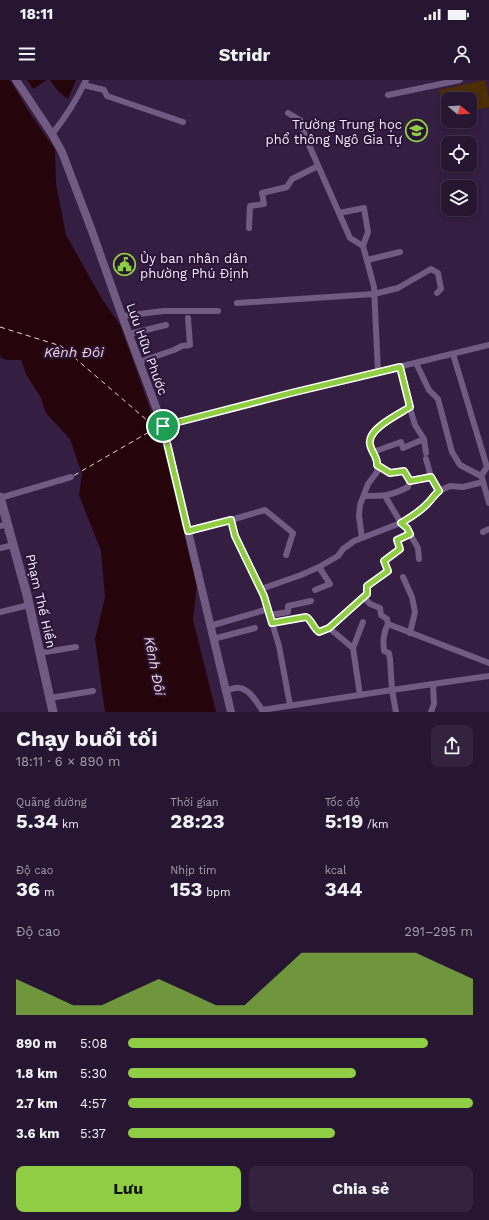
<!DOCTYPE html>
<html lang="vi">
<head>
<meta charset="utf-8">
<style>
	:root { --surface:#271632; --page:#33233e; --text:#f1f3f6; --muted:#a49fac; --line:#43354d; --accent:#8fcd42 }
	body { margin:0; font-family:"Work Sans",sans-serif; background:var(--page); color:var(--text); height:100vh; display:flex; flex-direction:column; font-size:15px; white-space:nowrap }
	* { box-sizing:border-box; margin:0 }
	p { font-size:13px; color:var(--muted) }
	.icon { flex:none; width:22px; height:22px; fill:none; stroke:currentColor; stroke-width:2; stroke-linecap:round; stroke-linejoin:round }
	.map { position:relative; height:632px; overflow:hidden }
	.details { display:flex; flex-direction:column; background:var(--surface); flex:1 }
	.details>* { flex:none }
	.needle { width:26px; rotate:108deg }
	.tools { position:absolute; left:441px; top:12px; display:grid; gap:8px }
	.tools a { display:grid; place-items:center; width:36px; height:36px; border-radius:8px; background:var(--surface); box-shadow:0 2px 6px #0003,0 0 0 1px var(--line); font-size:20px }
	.pin { position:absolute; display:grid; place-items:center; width:34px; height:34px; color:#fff; margin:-17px; border:2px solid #fff; border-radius:50%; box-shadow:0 1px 4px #0007 }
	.round { display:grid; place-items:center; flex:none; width:42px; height:42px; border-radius:8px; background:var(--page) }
	.summary { display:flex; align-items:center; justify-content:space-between; height:68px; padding:0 16px }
	h1 { font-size:22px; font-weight:700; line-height:30px }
	.metrics { display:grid; grid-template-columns:repeat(3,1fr); gap:6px; height:68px; padding:4px 16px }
	.metrics div { display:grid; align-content:center }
	.metrics b { font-size:20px; font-weight:700 }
	.metrics small { font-size:11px; font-weight:400 }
	.metrics p { font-size:11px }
	.chart { height:112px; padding:8px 16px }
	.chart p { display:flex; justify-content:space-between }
	.chart svg { width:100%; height:72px; margin-top:4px; fill:var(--accent); opacity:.7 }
	.action { display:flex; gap:8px; margin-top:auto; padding:8px 16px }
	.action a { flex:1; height:46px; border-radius:8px; background:var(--accent); color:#111; font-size:16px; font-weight:700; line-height:46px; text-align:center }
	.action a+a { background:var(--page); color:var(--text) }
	ul { padding:0 16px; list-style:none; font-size:13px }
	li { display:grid; grid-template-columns:64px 48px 1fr; align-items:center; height:30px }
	li i { height:10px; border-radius:5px; background:var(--accent) }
	.status { display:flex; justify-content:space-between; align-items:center; height:28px; padding:0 20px; background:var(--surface); direction:ltr }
	.status svg { height:11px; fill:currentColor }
	header { display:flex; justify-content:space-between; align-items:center; height:52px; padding:0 16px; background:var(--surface); font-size:18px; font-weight:700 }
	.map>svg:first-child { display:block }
</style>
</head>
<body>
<div class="status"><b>18:11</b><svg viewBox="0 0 49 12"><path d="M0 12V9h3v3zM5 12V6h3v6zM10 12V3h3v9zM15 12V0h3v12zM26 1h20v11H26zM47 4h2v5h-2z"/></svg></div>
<header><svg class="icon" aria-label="menu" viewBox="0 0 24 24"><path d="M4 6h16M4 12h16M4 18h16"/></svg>Stridr<svg class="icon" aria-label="person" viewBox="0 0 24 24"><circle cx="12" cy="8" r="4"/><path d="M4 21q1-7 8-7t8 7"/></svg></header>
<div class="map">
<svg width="489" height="632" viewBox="0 0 489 632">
	<rect width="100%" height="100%" fill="#341e42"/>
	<polygon fill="#4b2e03" points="485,0 489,18 489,27 470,31 470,19 448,19 448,36 445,36 439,10"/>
	<g fill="#25050b">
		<polygon points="0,0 10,0 31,35 55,69 56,104 66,155 102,219 120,245 139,297 164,371 197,504 193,540 216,632 105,632 95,559 105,517 101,471 79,415 82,394 70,359 46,333 41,318 26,294 21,280 6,280 0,277"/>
		<polygon points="27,0 47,0 33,9"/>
		<polygon points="50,0 76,0 68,19 58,11"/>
	</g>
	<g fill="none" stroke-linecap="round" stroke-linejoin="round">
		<polyline stroke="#f3d5d8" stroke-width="1" stroke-dasharray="5 4" stroke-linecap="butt" points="0,247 61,266 156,348 73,396"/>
		<g stroke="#725b83" stroke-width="6">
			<polyline points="84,5 104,10 107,16 183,42"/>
			<polyline points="388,15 460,0"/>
			<polyline points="288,33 300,40 305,56 350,158 363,166 374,207 378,292"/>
			<path d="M52 54C66 37 77 19 86 0"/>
			<polyline points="339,133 364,128 368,152 363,166"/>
			<polyline points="249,148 250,126 264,124 262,113 287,107 292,99 318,86"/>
			<polyline points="367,180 400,172"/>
			<polyline points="237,223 374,214 398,208 431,189 438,193 441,209 437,213"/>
			<polyline points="122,236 164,231 218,231"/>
			<polyline points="129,254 166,245"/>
			<polyline points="453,274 487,387 481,396"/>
			<polyline points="139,282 174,270 182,266 190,265 188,238"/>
			<polyline points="416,283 429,310 438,319 452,372 460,385 481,396"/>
			<polyline points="400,287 406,315 415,345 424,359 426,373"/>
			<polyline points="163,346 291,313 489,265"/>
			<polyline points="373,372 401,362 403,368 424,359"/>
			<polyline points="426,379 431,397 439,411"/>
			<polyline points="377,385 390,393 404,391 410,401"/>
			<polyline points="482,398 489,423"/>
			<path d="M364 416C383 416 391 416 408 407L410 401 431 397"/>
			<polyline points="0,418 71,397"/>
			<polyline points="231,440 265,430 293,453 286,475"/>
			<polyline points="0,446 8,444"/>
			<path d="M188 451 231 440C239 471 259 498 268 529"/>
			<polyline points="483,452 489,449"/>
			<polyline points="410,454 418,468 419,479"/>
			<polyline points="362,458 359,436 360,425 368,404 377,392 378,381 370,364 370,359 376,348 410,327"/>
			<polyline points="0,468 14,465"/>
			<polyline points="319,487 338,476 343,469 354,461 398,444 415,435 428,424 437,412 450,406 463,407 483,402"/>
			<polyline points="403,497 412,517 415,532 410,553"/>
			<polyline points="261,509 301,495 319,487 330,504 315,510"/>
			<polyline points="364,517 370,524 380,528 381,535 387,539 388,544 489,583"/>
			<polyline points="0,532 29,525"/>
			<polyline points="270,535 288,532 288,526 311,521"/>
			<path d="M272 543 306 537C313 540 313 548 319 552L329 548"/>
			<polyline points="210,546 268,529 279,566 290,625"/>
			<polyline points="213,559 255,548"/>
			<polyline points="353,568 329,548 367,514 367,506 388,491 384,481 400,469 397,460 410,454 407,447 401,443 385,416"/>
			<polyline points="39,573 76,567"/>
			<path d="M226 611C229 610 232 608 235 608 248 606 256 621 262 630L392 610 390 579 389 573 384 571C383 561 383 553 388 544"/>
			<polyline points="360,615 353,568 363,542"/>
			<polyline points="50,618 93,611"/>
			<polyline points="396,632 392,610 433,604"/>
			<polyline points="431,632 434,624 433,604 489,596"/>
		</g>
		<polyline stroke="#725b83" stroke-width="8" points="16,0 52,54 62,72 92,151 122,236 163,346 231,632"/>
		<polyline stroke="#725b83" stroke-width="9" points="0,417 27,515 53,632"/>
	</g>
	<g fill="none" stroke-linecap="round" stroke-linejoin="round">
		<defs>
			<path id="route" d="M400 287 410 327C399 334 367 349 370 364 371 372 378 377 377 385L390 393 404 391 410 401 431 397 439 411C435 414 432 419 428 423 420 432 411 437 401 443L407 448 410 454 397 460 400 469 384 481 388 491 367 506V514L329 548 319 552C313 548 312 540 306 537L272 543 264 516 235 456 231 440 188 451 163 346 291 313Z"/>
		</defs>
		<use href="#route" stroke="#fff" stroke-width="8"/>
		<use href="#route" stroke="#8fcd42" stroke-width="5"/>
	</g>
	<defs>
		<symbol id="school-ring" viewBox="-11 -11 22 22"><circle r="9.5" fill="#2a1537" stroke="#8fcd42" stroke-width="1.5"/><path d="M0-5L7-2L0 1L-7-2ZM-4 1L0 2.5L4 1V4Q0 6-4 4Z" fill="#8fcd42"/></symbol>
		<symbol id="civic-ring" viewBox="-11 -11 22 22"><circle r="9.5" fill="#2a1537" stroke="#8fcd42" stroke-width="1.5"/><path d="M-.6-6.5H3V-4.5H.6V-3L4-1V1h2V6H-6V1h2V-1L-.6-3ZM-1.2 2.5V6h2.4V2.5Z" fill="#8fcd42"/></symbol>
	</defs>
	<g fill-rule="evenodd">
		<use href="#school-ring" x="404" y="38" width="25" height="25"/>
		<use href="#civic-ring" x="112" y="172" width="25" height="25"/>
	</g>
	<g text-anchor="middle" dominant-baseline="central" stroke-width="4" stroke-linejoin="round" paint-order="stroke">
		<g font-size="13" fill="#f5e8ff" stroke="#2a1537" text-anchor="end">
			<text x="402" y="44">Trường Trung học<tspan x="402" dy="15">phổ thông Ngô Gia Tự</tspan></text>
			<text x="140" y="178" text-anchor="start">Ủy ban nhân dân<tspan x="140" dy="15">phường Phú Định</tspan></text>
		</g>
		<g font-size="13" fill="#f5e8ff" stroke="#2a1537">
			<text transform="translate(147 269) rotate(70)">Lưu Hữu Phước</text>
			<text transform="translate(41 521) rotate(77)">Phạm Thế Hiển</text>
		</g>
		<g font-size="14" font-style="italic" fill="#f3d5d8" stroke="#2a1537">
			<text x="74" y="272">Kênh Đôi</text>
			<text transform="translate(155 586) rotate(79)">Kênh Đôi</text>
		</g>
	</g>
</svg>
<div class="tools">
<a><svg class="needle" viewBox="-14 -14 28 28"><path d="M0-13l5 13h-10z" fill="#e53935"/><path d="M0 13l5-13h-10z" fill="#a49fac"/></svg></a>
<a><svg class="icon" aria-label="locate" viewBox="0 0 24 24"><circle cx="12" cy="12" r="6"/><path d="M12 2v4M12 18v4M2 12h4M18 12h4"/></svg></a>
<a><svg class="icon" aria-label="layers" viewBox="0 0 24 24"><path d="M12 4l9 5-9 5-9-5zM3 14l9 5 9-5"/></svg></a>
</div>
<div class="pin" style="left:163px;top:346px;background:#1e9e55"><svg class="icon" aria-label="arrive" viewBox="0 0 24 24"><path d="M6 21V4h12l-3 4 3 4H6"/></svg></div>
</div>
<section class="details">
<div class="summary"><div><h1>Chạy buổi tối</h1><p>18:11 · 6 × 890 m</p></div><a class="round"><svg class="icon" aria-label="share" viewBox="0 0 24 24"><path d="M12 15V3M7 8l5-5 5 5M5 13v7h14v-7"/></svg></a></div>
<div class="metrics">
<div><p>Quãng đường</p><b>5.34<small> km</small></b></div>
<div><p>Thời gian</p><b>28:23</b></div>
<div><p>Tốc độ</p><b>5:19<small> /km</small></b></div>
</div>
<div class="metrics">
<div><p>Độ cao</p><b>36<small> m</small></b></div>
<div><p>Nhịp tim</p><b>153<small> bpm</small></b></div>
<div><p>kcal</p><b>344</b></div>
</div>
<div class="chart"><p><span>Độ cao</span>291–295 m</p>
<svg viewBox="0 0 160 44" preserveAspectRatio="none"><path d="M0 44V22L10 30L20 38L30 38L40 30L50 22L60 30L70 38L80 38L90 22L100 6L110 6L120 6L130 6L140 6L150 14L160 22V44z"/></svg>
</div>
<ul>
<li><b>890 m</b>5:08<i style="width:87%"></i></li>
<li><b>1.8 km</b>5:30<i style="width:66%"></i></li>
<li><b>2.7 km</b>4:57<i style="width:100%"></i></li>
<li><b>3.6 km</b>5:37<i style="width:60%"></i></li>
</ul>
<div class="action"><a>Lưu</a><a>Chia sẻ</a></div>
</section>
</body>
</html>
